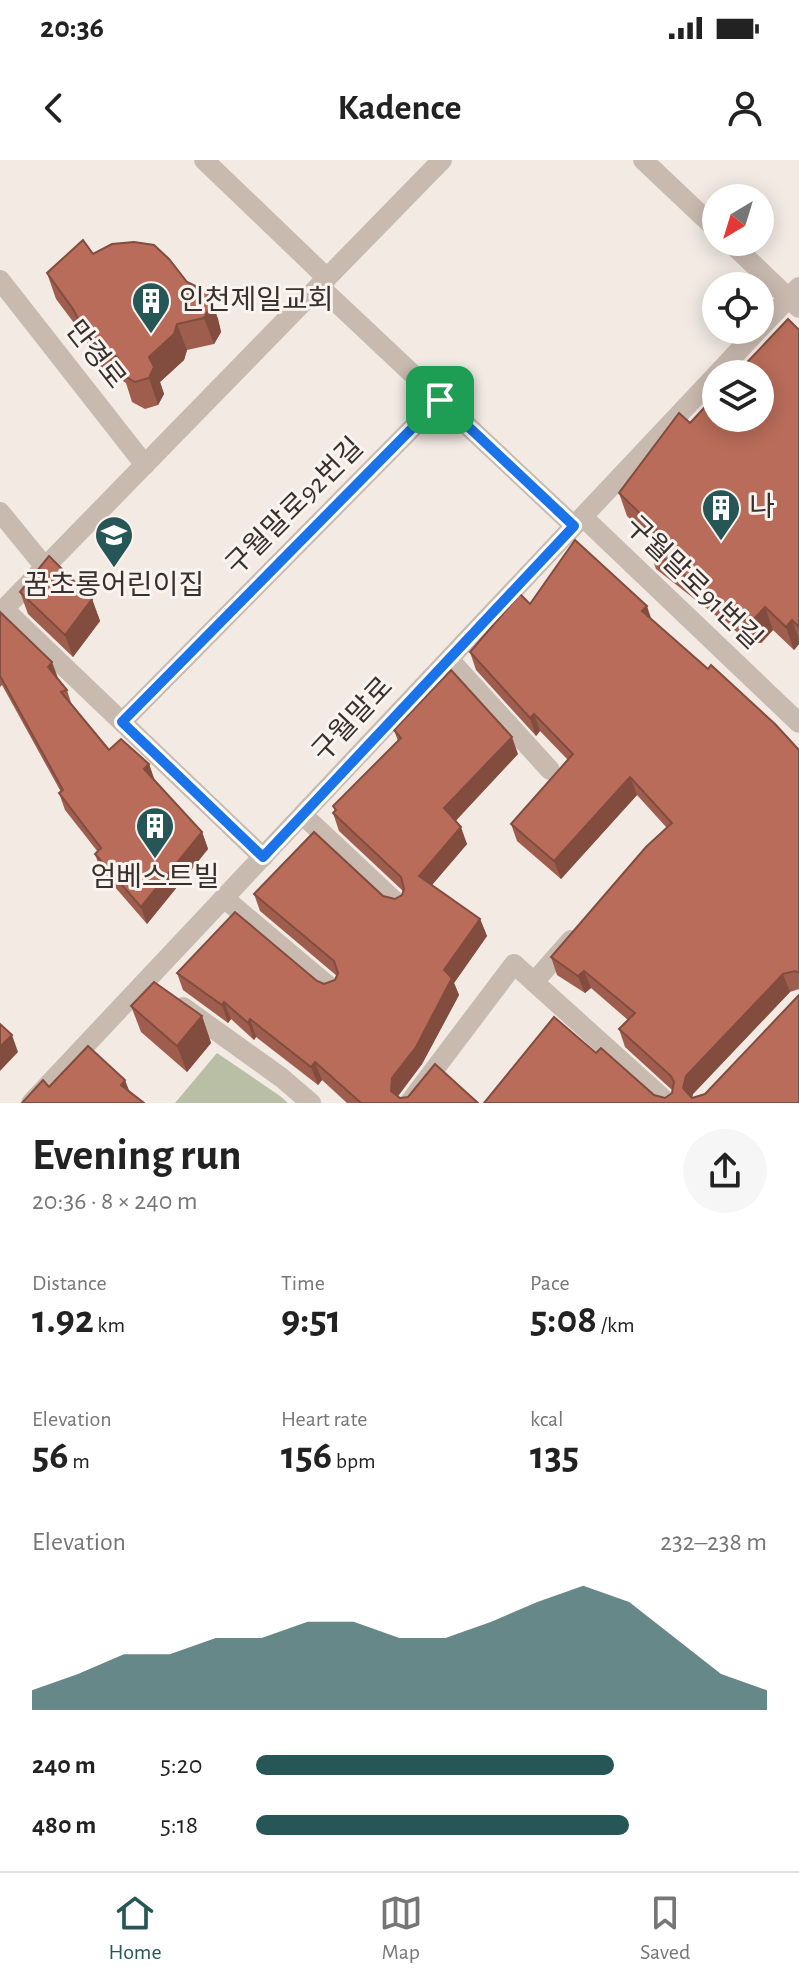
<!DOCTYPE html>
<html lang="en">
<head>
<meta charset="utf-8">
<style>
	:root { --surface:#fff; --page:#f6f6f6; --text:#222; --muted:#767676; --line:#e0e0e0; --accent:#265656 }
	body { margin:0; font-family:"Alegreya Sans","Noto Sans KR",sans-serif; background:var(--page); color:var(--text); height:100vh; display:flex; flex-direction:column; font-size:30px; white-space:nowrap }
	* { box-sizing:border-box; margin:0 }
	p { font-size:26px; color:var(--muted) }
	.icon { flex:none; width:44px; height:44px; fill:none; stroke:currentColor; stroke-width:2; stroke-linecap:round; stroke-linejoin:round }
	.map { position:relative; height:943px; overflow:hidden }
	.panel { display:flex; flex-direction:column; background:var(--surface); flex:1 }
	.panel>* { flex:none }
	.needle { width:52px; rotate:218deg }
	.tools { position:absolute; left:702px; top:24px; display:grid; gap:16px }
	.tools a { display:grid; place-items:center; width:72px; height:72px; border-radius:50%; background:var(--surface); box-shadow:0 4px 20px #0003; font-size:40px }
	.pin { position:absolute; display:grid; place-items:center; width:68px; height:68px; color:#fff; margin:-34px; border-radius:16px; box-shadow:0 4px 12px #0006 }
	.round { display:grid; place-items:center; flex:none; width:84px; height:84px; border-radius:42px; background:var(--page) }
	.head { display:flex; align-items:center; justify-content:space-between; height:136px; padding:0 32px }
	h1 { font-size:44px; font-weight:600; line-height:60px }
	.figures { display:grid; grid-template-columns:repeat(3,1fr); gap:12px; height:136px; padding:8px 32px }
	.figures div { display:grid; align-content:center }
	.figures b { font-size:40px; font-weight:600 }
	.figures small { font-size:22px; font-weight:400 }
	.figures p { font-size:22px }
	.chart { height:224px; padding:16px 32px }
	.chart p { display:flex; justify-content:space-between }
	.chart svg { width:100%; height:144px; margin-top:8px; fill:var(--accent); opacity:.7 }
	ul { padding:0 32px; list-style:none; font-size:26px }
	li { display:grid; grid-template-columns:128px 96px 1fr; align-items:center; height:60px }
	li i { height:20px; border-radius:10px; background:var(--accent) }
	.status { display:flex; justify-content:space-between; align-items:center; height:56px; padding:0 40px; background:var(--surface); direction:ltr }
	.status svg { height:22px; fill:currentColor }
	header { display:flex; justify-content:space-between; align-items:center; height:104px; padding:0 32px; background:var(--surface); font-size:36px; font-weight:600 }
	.menu { display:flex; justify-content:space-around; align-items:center; height:112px; border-top:2px solid var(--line); background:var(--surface); font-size:22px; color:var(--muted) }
	.menu a { display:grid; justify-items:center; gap:4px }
	.menu .on { color:var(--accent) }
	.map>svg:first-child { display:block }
</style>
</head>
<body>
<div class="status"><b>20:36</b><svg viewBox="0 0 49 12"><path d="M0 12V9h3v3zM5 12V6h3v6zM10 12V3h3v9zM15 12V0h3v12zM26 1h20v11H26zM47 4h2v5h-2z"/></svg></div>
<header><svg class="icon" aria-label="back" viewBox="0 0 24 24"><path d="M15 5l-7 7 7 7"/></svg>Kadence<svg class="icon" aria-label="person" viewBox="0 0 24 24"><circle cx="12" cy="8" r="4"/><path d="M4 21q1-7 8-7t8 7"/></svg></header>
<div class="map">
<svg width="799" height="943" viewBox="0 0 799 943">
	<rect width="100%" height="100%" fill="#f2eae3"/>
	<polygon fill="#b8bfa4" points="217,893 280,936 288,943 175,943"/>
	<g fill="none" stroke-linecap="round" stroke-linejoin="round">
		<g stroke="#c9bab0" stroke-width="20">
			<polyline points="4,449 263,697"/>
			<polyline points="449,499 550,610"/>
			<polyline points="122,562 440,240"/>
			<polyline points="303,655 398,744"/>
			<polyline points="224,738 332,829"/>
			<polyline points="534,822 571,780"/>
			<polyline points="409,943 514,804 668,943"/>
		</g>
		<g stroke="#c9bab0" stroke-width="20">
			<polyline points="204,0 327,118"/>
			<polyline points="643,0 716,69"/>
			<polyline points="730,82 799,148"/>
			<polyline points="0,120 145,305"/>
			<polyline points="319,126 574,366"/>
			<polyline points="760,168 799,127"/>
			<polyline points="717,214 758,170"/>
			<polyline points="0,352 45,407"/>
			<polyline points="583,357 799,563"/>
			<polyline points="0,453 442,0"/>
			<polyline points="183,847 282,918 311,943"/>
			<polyline points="31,943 716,215"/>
		</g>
	</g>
	<g fill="#9f5d4d">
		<polygon points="93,94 187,122 208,132 218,159 221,172 214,184 187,190 184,200 160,222 164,234 158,245 145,249 132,242 126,223 98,205 83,175 56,139 47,113"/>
		<polygon points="799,170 799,484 794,490 773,470 761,483 751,483 656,409 648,386 653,381 627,356 619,333 690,263"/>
		<polygon points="20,432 92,439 100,461 73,497 28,454"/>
		<polygon points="530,444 651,460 799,590 799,829 790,832 693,934 692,938 799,943 484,943 596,893 654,935 665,938 672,933 672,930 625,887 619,869 628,860 591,828 585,833 557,815 551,797 667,668 637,635 561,719 517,681 511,664 568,600 540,571 536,576 476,510 470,492"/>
		<polygon points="0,452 67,530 72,546 109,590 149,604 154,620 202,672 208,689 147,764 101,711 95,694 98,692 65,650 59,633 61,632 2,525 0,527"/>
		<polygon points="394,570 518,594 455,661 467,684 432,725 480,759 487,776 454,823 459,835 422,904 398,936 400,938 478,943 347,943 322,920 318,925 256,877 254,880 231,859 228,863 183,830 177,813 317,821 324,824 335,820 337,816 260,751 254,734 383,736 395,739 402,735 403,731 339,671 333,653 335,651 333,646 398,581"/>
		<polygon points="131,846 202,856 211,883 187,912 141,872"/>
	</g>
	<g fill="#824c3f">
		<polygon points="208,132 218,159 221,172 214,184 204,158"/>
		<polygon points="177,164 187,190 184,200 160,222 164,234 158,245 149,218 149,197"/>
		<polygon points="92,439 100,461 73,497 65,475"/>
		<polygon points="647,446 653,464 642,451"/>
		<polygon points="765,447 773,470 761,483 753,460"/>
		<polygon points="792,460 799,480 799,484 794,490 786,467"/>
		<polygon points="52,502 58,518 48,507"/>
		<polygon points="534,554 540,571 536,576 530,558"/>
		<polygon points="512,577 518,594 451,666 444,648"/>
		<polygon points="149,604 155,621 144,609"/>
		<polygon points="630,617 637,635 561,719 554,701"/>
		<polygon points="461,667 467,684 425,733 419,716"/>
		<polygon points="202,672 208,689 147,764 141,747"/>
		<polygon points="480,759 487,776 454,823 459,835 422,904 398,936 391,931 392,918 444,810"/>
		<polygon points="584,811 591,828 585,833 578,816"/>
		<polygon points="783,814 790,832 693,934 690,943 683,928 686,916"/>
		<polygon points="224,842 231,859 228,863 222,845"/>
		<polygon points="202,856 211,883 187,912 177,886"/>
		<polygon points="250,859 256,877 254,880 248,863"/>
		<polygon points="12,875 18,892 0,911 0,887"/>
		<polygon points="315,902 322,920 318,925 311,907"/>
		<polygon points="125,920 134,943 121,925"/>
	</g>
	<g fill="#b96c5a" stroke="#824c3f" stroke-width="2">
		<polygon points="83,80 93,94 112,84 134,82 154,85 169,99 187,122 208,132 211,145 204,158 177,164 174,174 149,197 154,207 149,218 135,222 123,215 118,198 88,178 73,149 47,113"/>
		<polygon points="788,159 799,170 799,467 792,460 786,467 765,447 753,460 742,460 648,386 660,373 619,333 679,253 690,263 716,235 716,258 760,258 760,214 736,214"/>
		<polygon points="575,380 647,446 642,451 708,509 711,505 775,564 799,590 799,813 795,811 783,814 686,916 683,928 692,938 705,934 799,835 799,943 484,943 554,857 596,893 601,888 654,935 665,938 672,933 674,922 671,916 619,869 635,853 584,811 578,816 551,797 646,687 672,663 630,617 554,701 511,664 573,594 534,554 530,558 470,492 520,434 530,444"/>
		<polygon points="49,396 92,439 65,475 20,432"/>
		<polygon points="0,452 52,502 48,507 67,530 61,532 109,590 121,579 149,604 144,609 202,672 141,747 95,694 101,688 59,633 63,630 0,516"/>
		<polygon points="451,510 512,577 444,648 461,667 419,716 480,759 444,810 452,818 416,887 392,918 391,931 400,938 408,937 435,904 478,943 361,943 315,902 311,907 250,859 248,863 224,842 222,845 177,813 235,752 317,821 324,824 335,820 338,813 334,801 254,734 314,672 383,736 395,739 402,735 404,729 401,717 333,653 336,650 333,646 401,578 394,570"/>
		<polygon points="154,822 202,856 177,886 131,846"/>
		<polygon points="0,864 12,875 0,887"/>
		<polygon points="88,886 125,920 121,925 144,943 22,943 43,920 49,927"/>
	</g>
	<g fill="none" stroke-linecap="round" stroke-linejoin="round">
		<defs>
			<polygon id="route" points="440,240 574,366 263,697 122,562"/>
		</defs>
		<use href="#route" stroke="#fff" stroke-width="16"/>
		<use href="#route" stroke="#1a73e8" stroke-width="10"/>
	</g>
	<defs>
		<symbol id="building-pin" viewBox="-11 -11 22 30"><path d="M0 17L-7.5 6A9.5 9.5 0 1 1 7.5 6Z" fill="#265656" stroke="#f9f4ef"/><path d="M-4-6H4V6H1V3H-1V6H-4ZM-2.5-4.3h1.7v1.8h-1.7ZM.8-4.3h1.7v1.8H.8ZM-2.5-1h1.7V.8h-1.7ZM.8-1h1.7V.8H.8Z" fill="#fff"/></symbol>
		<symbol id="school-pin" viewBox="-11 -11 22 30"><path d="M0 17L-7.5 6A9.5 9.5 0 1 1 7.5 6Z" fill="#265656" stroke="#f9f4ef"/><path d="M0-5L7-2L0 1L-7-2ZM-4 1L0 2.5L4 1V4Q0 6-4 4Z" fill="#fff"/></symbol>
	</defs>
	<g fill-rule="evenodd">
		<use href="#building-pin" x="129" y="119" width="44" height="60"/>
		<use href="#building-pin" x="699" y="326" width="44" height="60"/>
		<use href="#school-pin" x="92" y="353" width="44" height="60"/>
		<use href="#building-pin" x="133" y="644" width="44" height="60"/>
	</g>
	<g text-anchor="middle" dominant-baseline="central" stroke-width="6" stroke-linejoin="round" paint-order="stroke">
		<g font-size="28" fill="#39302d" stroke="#f9f4ef" text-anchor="start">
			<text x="179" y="141">인천제일교회</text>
			<text x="749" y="348">나</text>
			<text x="114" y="426" text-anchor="middle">꿈초롱어린이집</text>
			<text x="155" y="718" text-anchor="middle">엄베스트빌</text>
		</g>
		<g font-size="28" fill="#39302d" stroke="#f9f4ef">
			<text transform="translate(95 195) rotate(52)">만경로</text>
			<text transform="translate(295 347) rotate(-45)">구월말로92번길</text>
			<text transform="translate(693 423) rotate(44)">구월말로91번길</text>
			<text transform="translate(353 560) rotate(-47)">구월말로</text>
		</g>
	</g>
</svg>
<div class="tools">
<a><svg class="needle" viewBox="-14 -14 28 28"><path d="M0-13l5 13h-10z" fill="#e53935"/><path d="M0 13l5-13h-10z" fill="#767676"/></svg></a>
<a><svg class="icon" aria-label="locate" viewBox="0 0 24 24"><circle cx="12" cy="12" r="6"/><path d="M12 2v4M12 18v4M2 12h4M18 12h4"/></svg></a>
<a><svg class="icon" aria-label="layers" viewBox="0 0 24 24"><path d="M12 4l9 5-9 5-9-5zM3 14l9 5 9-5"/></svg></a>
</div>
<div class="pin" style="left:440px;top:240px;background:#1e9e55"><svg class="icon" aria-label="arrive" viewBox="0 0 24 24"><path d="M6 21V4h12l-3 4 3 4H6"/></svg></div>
</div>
<section class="panel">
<div class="head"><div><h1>Evening run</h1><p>20:36 · 8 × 240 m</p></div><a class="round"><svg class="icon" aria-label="share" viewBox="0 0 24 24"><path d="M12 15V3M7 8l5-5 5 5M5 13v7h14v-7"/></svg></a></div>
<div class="figures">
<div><p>Distance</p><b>1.92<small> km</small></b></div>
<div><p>Time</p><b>9:51</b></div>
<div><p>Pace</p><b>5:08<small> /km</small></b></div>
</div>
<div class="figures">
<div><p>Elevation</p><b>56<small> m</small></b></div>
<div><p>Heart rate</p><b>156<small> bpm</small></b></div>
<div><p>kcal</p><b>135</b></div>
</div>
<div class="chart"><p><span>Elevation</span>232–238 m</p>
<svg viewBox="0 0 160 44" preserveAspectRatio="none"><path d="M0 44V38L10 33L20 27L30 27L40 22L50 22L60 17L70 17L80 22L90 22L100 17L110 11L120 6L130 11L140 22L150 33L160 38V44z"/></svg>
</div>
<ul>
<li><b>240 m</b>5:20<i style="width:70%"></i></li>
<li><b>480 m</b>5:18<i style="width:73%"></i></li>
</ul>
</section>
<nav class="menu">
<a class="on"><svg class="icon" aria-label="home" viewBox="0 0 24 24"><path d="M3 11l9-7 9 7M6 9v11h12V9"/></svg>Home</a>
<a><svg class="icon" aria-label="map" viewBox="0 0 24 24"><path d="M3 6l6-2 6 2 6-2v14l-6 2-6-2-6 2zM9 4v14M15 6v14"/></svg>Map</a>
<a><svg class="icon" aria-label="saved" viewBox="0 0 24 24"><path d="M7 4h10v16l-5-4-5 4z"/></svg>Saved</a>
</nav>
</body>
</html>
